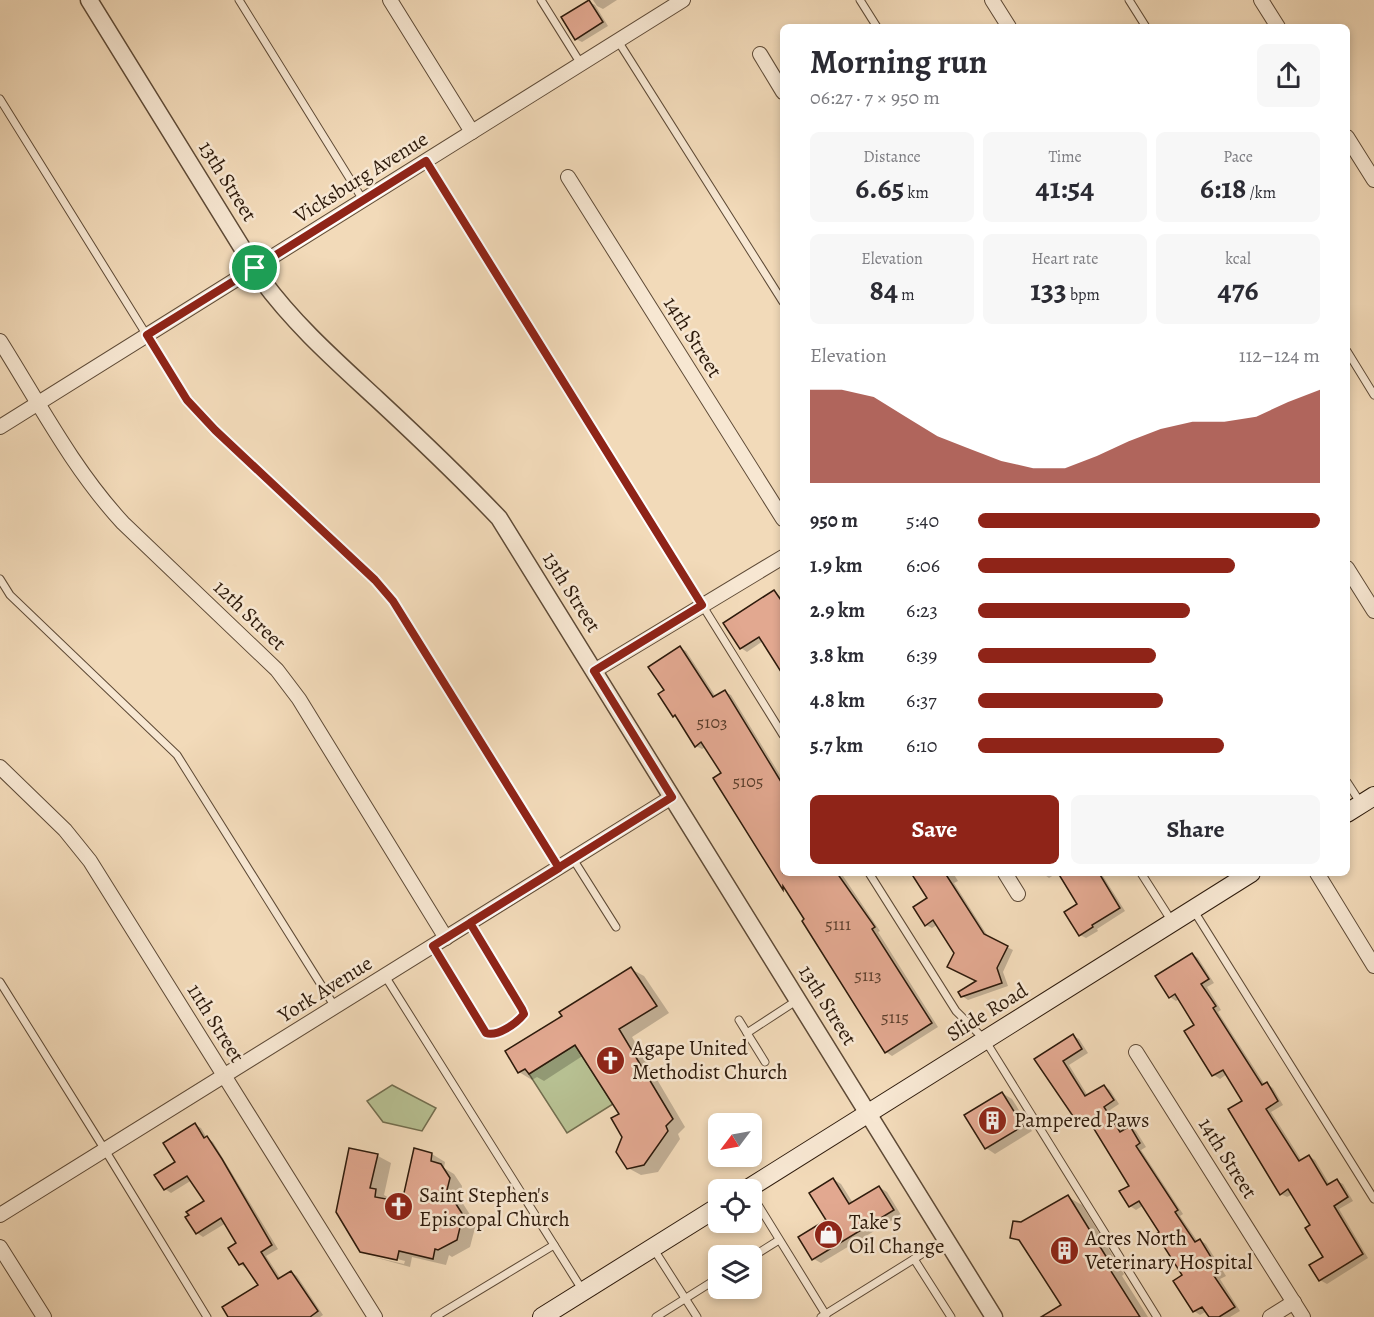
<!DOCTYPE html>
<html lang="en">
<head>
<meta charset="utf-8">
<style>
	:root { --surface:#fff; --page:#f7f7f7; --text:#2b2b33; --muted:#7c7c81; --accent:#8f2418 }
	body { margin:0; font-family:Alegreya,serif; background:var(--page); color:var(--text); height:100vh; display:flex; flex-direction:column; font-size:22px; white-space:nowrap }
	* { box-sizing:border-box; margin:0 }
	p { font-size:20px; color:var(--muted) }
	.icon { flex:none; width:33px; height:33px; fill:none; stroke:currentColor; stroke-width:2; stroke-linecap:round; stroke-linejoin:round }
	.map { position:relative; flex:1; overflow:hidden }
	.details { position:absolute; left:780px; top:24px; width:570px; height:852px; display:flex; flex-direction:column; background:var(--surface); border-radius:9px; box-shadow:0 3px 9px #0003 }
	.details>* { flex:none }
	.needle { width:39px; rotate:238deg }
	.controls { position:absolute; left:708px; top:1113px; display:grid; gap:12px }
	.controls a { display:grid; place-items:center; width:54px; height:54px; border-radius:9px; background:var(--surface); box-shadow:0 3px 9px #0003; font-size:30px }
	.pin { position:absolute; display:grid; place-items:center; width:51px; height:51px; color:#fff; margin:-26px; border:3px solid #fff; border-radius:50%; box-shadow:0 2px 6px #0007 }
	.round { display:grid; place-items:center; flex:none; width:63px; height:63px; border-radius:9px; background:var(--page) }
	.overview { display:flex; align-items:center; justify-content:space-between; height:102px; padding:0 30px }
	h1 { font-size:33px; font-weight:600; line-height:45px }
	.metrics { display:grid; grid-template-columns:repeat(3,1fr); gap:9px; height:102px; padding:6px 30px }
	.metrics div { display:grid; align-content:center; border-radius:9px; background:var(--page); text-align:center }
	.metrics b { font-size:30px; font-weight:600 }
	.metrics small { font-size:16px; font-weight:400 }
	.metrics p { font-size:16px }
	.chart { height:168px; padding:12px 30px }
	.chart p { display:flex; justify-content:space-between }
	.chart svg { width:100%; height:108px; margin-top:6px; fill:var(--accent); opacity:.7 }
	.cta { display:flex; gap:12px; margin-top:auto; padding:12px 30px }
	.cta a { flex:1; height:69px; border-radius:9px; background:var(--accent); color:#fff; font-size:24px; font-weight:600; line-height:69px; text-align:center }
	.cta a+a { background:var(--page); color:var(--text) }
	ul { padding:0 30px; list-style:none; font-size:20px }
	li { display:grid; grid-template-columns:96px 72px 1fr; align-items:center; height:45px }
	li i { height:15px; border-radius:8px; background:var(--accent) }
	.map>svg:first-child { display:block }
</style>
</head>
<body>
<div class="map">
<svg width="1374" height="1317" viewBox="0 0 1374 1317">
	<rect width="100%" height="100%" fill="#f2dab9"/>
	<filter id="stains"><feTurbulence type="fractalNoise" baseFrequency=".00333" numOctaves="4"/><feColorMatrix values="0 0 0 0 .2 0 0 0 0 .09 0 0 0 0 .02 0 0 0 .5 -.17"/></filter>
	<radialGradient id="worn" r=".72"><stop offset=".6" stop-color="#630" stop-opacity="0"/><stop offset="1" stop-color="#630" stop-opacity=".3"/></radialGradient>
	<g fill="#b7c092" stroke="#726d4e" stroke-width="1.5">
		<polygon points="575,1045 613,1104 567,1133 529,1074"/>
		<polygon points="392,1085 436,1108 422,1131 383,1122 367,1101"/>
	</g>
	<g fill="#0003">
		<polygon points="593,0 617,0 603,9 597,6"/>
		<polygon points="589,2 595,5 608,26 582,42 576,39"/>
		<polygon points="774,591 783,599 783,672 763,641 747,652 741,648"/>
		<polygon points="680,648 686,651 716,697 725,692 731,695 783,780 783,873 841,873 880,931 878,932 938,1027 892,1056 886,1052 806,920 787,889 783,887 723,774 706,747 702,749 696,746 679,718 674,715 666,690"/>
		<polygon points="913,873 953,873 958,881 954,883 989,938 1013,950 1003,972 1008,986 968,1000 962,996 978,982 955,953 938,924 932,928 926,925 929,899"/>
		<polygon points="1042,873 1057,873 1049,878"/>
		<polygon points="1060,873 1101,873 1125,911 1097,929 1098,931 1086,938 1080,935 1079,904"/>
		<polygon points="1192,954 1198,958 1214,983 1207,987 1221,1010 1218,1012 1265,1085 1267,1084 1273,1088 1283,1105 1271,1112 1302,1161 1309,1156 1315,1160 1330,1185 1337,1181 1343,1184 1353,1201 1339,1209 1368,1258 1327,1284 1320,1280 1311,1266 1325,1258 1312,1225 1293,1194 1287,1197 1281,1194 1244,1101 1227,1074 1220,1079 1214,1075 1186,1032 1196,1026 1179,999 1176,1001 1170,997"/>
		<polygon points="631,969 644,976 669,1013 632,1037 685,1127 678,1134 680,1139 658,1172 641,1175 628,1168 621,1114 584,1055 544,1081 537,1077 532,1080 519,1072 507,1052 563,1017"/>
		<polygon points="1073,1036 1079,1039 1088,1053 1069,1065 1088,1096 1104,1086 1110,1090 1119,1104 1110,1110 1123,1132 1130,1127 1136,1131 1146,1147 1141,1150 1183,1214 1180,1216 1198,1242 1200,1240 1206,1244 1226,1276 1220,1279 1240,1311 1230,1317 1211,1317 1207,1311 1200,1315 1194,1311 1184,1276 1144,1205 1136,1210 1130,1206 1131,1186 1093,1124 1086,1128 1080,1124 1036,1059"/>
		<polygon points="1002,1093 1012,1099 1032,1131 995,1154 986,1148"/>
		<polygon points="195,1125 201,1128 207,1138 213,1142 278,1249 266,1256 281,1279 291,1272 297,1276 323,1315 320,1317 230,1317 260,1286 246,1268 240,1264 238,1243 226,1223 203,1237 197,1233 191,1216 206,1201 192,1180 171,1193 165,1189"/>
		<polygon points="351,1150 378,1156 391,1163 384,1195 389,1198 388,1201 403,1204 432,1154 445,1162 444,1168 454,1174 462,1186 460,1199 476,1224 470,1247 452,1257 449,1255 446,1265 412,1257 410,1267 370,1256 404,1264 405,1261 370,1252 370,1255 361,1251"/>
		<polygon points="833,1179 841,1184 853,1203 879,1187 887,1192 901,1215 821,1263 814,1259 828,1220"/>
		<polygon points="1068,1197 1082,1205 1124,1274 1122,1276 1148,1317 1058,1317 1063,1305 1024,1244 1012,1237 1022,1224"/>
	</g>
	<g fill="#e2a890" stroke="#2d1a0b" stroke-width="1.5">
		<polygon points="589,0 603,22 575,40 561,17"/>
		<polygon points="774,590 783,603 783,675 759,637 740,649 723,623"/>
		<polygon points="680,646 713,697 725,690 783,785 783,873 837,873 875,927 872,929 932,1023 885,1053 802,921 804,919 783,886 783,890 713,778 721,773 701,742 695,747 675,715 673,717 658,694 664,690 648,667"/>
		<polygon points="911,873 945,873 984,934 1008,946 997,968 1002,983 961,997 958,992 976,981 947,967 954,953 933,920 925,926 913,907 927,898"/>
		<polygon points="1058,873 1099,873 1120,908 1092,925 1093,927 1079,936 1064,912 1077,904"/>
		<polygon points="1192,953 1209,979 1201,984 1216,1006 1213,1008 1262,1085 1267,1082 1278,1101 1266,1109 1299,1161 1309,1155 1327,1185 1337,1179 1348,1197 1334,1206 1363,1254 1319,1281 1309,1265 1323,1257 1305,1228 1310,1225 1288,1189 1280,1195 1228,1109 1242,1101 1223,1070 1212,1076 1184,1031 1194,1025 1175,994 1169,998 1155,976"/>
		<polygon points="631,967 657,1006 619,1029 673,1119 666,1126 668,1131 644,1165 627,1169 616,1152 622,1137 611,1118 619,1114 575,1045 529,1074 525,1069 518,1073 505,1051 562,1016 559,1012"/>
		<polygon points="1073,1034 1082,1049 1063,1061 1085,1096 1104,1085 1114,1100 1104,1107 1120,1132 1130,1126 1140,1143 1136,1146 1178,1210 1175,1212 1195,1242 1200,1239 1220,1272 1214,1276 1235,1307 1219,1317 1209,1317 1202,1307 1193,1312 1173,1281 1182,1275 1156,1234 1159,1232 1139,1201 1129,1207 1119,1191 1129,1186 1088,1119 1079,1125 1034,1059"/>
		<polygon points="1002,1092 1023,1126 985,1149 964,1115"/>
		<polygon points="195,1123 204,1138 207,1136 222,1159 272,1245 261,1252 278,1279 291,1271 318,1311 310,1317 228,1317 222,1307 258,1285 243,1263 239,1265 228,1248 236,1243 221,1218 196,1234 185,1217 189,1215 186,1212 204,1201 187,1176 164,1190 154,1175 175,1162 163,1143"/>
		<polygon points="349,1148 378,1154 370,1188 376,1189 375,1197 402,1202 414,1148 432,1153 431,1161 441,1164 450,1178 447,1190 463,1215 457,1240 438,1250 435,1249 433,1259 399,1251 397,1260 360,1252 336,1212"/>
		<polygon points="833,1178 849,1204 879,1186 894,1210 812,1260 798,1237 826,1220 809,1193"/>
		<polygon points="1068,1195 1112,1266 1109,1268 1140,1317 1041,1317 1061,1305 1019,1240 1010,1238 1013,1221 1021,1222"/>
	</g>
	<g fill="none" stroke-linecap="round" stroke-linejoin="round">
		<defs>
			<g id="service">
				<polyline points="239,0 363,200"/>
				<polyline points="541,0 581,64"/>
				<polyline points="860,0 877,27"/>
				<polyline points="1129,0 1146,27"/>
				<polyline points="618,41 783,302"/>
				<polyline points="0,99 187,400 215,430 375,580 393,601 559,868"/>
				<polyline points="426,161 783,735"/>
				<polyline points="1347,351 1374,395"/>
				<polyline points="0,579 10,595 177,755 335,1007"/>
				<polyline points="1347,782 1360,802"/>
				<polyline points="573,859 616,927"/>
				<polyline points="869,873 956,1011 985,1040 1157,1317"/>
				<polyline points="1141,873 1171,920"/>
				<polyline points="1194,911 1374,1199"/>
				<path d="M433 946 486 1033C497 1037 516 1024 523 1015V1009L470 923"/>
				<polyline points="385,976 583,1291"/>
				<polyline points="0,982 105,1150 207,1317"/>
				<polyline points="739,1020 747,1033"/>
				<polyline points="765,1062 747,1033 796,1001"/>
				<polyline points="752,1195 826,1315"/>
				<polyline points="653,1248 697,1317"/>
				<polyline points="752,1257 779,1240"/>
				<polyline points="914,1259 945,1239"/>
				<polyline points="435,1317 554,1245"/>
				<polyline points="656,1317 718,1278"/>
				<polyline points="821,1317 914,1259 951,1317"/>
			</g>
			<g id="minor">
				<polyline points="390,0 472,132"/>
				<polyline points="992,0 1009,27"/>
				<polyline points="1261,0 1278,27"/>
				<polyline points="760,54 783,92"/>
				<polyline points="1347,137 1374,180"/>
				<polyline points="568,177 783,519"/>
				<path d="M0 341C39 403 73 469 123 523L277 670 299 699 446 938"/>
				<polyline points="0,427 683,0"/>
				<polyline points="1347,568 1374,611"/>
				<polyline points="594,671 783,557"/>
				<polyline points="0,767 65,830 90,861 375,1317"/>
				<polyline points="1005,873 1018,894"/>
				<polyline points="1317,873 1374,966"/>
				<polyline points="1136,1052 1303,1317"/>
				<polyline points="0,1215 672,797"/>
				<polyline points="0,1247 44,1317"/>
				<polyline points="1270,1317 1294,1302"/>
			</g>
			<path id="tertiary" d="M89 0 262 280C295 325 336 361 377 399 419 438 460 477 499 518L994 1317"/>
			<g id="secondary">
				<polyline points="1347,813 1374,796"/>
				<polyline points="746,1190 1251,873"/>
				<polyline points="542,1317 718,1207"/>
			</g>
		</defs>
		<use href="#service" stroke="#5e4a36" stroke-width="9"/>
		<use href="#minor" stroke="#5e4a36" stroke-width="16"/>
		<use href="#tertiary" stroke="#5e4a36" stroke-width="19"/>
		<use href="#secondary" stroke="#2d1a0b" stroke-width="20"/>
		<use href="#service" stroke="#f7e7d2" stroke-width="7"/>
		<use href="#minor" stroke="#f7e7d2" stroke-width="14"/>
		<use href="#tertiary" stroke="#f7e7d2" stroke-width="16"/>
		<use href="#secondary" stroke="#f7e7d2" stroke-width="18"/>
	</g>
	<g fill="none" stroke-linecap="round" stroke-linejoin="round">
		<defs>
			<path id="route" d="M255 268 147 335 187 400 215 430 375 580 393 601 559 868C517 894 475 920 433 946L486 1033C497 1037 516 1024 524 1014L522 1009 470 923 672 797 594 671 702 605 426 161 255 268"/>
		</defs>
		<use href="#route" stroke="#fff" stroke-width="12"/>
		<use href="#route" stroke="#8f2418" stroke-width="8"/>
	</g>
	<defs>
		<symbol id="church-disc" viewBox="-11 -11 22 22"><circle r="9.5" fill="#8f2418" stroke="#f7e7d2"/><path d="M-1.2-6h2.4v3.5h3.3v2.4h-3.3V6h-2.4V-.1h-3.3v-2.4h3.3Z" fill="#fff"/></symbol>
		<symbol id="building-disc" viewBox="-11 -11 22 22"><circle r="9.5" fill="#8f2418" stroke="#f7e7d2"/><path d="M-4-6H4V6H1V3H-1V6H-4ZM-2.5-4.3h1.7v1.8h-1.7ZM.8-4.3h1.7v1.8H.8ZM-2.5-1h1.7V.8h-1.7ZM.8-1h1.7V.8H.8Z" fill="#fff"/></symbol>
		<symbol id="shop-disc" viewBox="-11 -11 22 22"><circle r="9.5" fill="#8f2418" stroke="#f7e7d2"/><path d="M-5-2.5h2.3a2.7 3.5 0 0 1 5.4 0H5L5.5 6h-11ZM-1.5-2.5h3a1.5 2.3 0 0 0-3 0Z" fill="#fff"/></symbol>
	</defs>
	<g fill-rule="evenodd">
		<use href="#church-disc" x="594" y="1044" width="33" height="33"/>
		<use href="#building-disc" x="976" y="1104" width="33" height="33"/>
		<use href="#church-disc" x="382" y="1190" width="33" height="33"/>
		<use href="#shop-disc" x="812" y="1218" width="33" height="33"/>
		<use href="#building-disc" x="1048" y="1234" width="33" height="33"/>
	</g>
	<g text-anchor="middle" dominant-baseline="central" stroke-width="5" stroke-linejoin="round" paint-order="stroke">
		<g font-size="18" fill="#5a3e2c">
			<text x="712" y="722">5103</text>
			<text x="748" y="781">5105</text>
			<text x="838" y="924">5111</text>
			<text x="868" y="975">5113</text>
			<text x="895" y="1017">5115</text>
		</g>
		<g font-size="21" fill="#2d1a0b" stroke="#f7e7d2">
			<text transform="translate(361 177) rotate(-32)">Vicksburg Avenue</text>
			<text transform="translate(228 181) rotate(58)">13th Street</text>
			<text transform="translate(693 337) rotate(58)">14th Street</text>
			<text transform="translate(572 592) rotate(58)">13th Street</text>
			<text transform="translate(250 615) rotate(44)">12th Street</text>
			<text transform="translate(325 989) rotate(-32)">York Avenue</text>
			<text transform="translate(828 1005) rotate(58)">13th Street</text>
			<text transform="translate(987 1012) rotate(-32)">Slide Road</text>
			<text transform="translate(216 1023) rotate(58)">11th Street</text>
			<text transform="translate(1228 1158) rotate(58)">14th Street</text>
		</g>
		<g font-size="21" fill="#2d1a0b" stroke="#f7e7d2" text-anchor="start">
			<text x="632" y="1048">Agape United<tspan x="632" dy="24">Methodist Church</tspan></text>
			<text x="1014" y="1120">Pampered Paws</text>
			<text x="419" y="1195">Saint Stephen's<tspan x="419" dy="24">Episcopal Church</tspan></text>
			<text x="849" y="1222">Take 5<tspan x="849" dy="24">Oil Change</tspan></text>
			<text x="1085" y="1238">Acres North<tspan x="1085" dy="24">Veterinary Hospital</tspan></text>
		</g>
	</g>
	<rect width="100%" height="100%" filter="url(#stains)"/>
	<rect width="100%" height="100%" fill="url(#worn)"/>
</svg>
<div class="controls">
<a><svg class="needle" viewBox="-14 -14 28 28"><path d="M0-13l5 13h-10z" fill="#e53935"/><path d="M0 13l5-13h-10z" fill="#7c7c81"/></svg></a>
<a><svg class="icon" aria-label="locate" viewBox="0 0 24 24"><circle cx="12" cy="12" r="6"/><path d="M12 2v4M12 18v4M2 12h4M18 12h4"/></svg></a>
<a><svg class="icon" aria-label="layers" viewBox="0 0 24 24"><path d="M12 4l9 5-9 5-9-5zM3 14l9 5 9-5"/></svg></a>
</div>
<div class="pin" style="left:255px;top:268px;background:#1e9e55"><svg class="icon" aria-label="arrive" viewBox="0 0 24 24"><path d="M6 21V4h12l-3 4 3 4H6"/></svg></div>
<section class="details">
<div class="overview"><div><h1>Morning run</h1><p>06:27 · 7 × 950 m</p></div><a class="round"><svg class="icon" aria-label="share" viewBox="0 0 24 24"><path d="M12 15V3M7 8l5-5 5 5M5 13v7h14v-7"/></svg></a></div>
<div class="metrics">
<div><p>Distance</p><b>6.65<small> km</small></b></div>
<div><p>Time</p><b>41:54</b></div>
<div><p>Pace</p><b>6:18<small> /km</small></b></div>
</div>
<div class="metrics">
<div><p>Elevation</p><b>84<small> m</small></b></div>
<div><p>Heart rate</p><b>133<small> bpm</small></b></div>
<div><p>kcal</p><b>476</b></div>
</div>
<div class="chart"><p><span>Elevation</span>112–124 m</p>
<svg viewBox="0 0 160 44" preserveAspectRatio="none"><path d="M0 44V6L10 6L20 9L30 17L40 25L50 30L60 35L70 38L80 38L90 33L100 27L110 22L120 19L130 19L140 17L150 11L160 6V44z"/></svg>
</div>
<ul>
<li><b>950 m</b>5:40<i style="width:100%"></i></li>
<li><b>1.9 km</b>6:06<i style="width:75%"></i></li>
<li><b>2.9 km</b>6:23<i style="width:62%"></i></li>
<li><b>3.8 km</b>6:39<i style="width:52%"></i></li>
<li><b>4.8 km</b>6:37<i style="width:54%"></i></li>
<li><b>5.7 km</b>6:10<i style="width:72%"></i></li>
</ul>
<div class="cta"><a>Save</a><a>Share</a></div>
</section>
</div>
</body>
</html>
